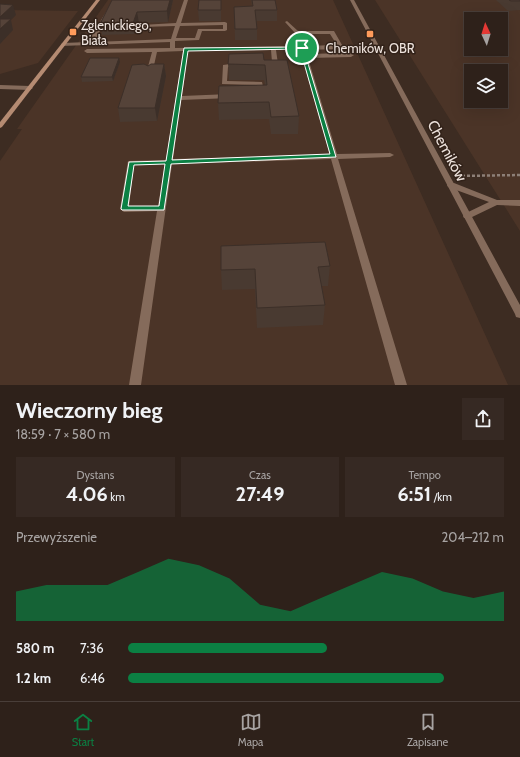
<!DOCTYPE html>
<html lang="pl">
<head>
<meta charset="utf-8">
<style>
	:root { --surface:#2e211a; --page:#362923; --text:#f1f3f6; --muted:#a7a3a2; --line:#493e39; --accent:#0b8043 }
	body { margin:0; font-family:Cabin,sans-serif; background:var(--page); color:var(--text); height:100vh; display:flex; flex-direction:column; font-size:15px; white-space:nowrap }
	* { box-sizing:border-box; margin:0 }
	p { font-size:13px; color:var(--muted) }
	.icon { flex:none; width:22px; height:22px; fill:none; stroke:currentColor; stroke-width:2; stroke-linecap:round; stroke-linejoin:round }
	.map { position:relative; height:385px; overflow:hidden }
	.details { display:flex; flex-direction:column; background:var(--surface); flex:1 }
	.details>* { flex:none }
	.needle { width:26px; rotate:356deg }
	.controls { position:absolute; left:464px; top:12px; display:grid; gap:8px }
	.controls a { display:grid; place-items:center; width:44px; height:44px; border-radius:0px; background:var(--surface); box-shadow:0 4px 16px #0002,0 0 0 1px var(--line); font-size:20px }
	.pin { position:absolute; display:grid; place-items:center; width:34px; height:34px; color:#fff; margin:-17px; border:2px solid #fff; border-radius:50%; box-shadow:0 1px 4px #0007 }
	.round { display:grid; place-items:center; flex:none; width:42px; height:42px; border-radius:0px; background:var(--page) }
	.head { display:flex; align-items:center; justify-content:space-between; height:68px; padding:0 16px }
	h1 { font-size:22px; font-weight:700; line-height:30px }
	.metrics { display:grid; grid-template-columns:repeat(3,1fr); gap:6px; height:68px; padding:4px 16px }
	.metrics div { display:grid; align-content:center; border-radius:0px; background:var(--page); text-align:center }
	.metrics b { font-size:20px; font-weight:700 }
	.metrics small { font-size:11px; font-weight:400 }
	.metrics p { font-size:11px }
	.chart { height:112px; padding:8px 16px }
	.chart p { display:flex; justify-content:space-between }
	.chart svg { width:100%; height:72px; margin-top:4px; fill:var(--accent); opacity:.7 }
	ul { padding:0 16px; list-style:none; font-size:13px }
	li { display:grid; grid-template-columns:64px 48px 1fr; align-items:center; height:30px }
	li i { height:10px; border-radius:5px; background:var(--accent) }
	.menu { display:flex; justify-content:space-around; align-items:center; height:56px; border-top:1px solid var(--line); background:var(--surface); font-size:11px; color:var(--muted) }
	.menu a { display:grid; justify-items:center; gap:2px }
	.menu .current { color:var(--accent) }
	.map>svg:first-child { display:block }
</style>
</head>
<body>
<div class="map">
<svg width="520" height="385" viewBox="0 0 520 385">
	<rect width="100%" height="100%" fill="#3d2c22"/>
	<g fill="#4b3427" fill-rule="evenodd">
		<polygon points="108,0 333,0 508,385 0,385 0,161 22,129 17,129"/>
		<path d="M375 0H520V231L486 177ZM471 19H501V49H471ZM471 71H501V101H471Z"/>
		<polygon points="0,10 78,11 38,63 0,74"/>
	</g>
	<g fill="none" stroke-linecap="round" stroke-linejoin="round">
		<polyline stroke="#8d7f77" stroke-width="2.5" stroke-dasharray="3 2" stroke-linecap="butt" points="457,176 520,175"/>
		<g fill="#856b5b" fill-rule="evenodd">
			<path d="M113 0H117L94 42 171 39 175 26 141 27 139 26 141 25 176 23 184 0H188L181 23 225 22 227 23V30L225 31H202L199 40 175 41V48L299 46 295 33 285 22 287 21 298 31H334L342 45H378V47L376 48 305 50 307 54 351 53 354 55 351 57 308 58 337 154 390 153 394 155 390 157 338 159 407 385H395L331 159 172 164 141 385H129L157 211 124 212 120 209 128 161 166 160 183 51 157 52 152 74 149 76 146 74 152 52 87 53 84 51 87 49 170 48V42L61 46V44L63 43 88 42ZM223 25V29H198L195 38H176L180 26ZM300 34H330L337 45 304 46ZM271 50 272 62 267 64C269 67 276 67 278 64L276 50H300L330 155 173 159 181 100 230 98 233 96 230 94 182 96 188 51ZM165 164 158 206H129L134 165Z"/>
			<polygon points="238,63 240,64 240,66 228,67 227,81 262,82 265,95 264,96 262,97 259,95 257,85 222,84 223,65"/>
			<polygon points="0,85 30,86 33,88 30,90 0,89"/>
			<polygon points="448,183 454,183 497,200 520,200 520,206 497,205 470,218 464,218 463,216 464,214 489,202 448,187 447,185"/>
		</g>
		<polygon fill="#856b5b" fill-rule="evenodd" points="350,0 354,0 520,305 520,318 516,317 515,314"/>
		<polygon fill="#b58b72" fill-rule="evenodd" points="96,0 100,0 2,127 0,128 0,122"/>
	</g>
	<g fill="#493a31">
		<polygon points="112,0 173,0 168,22 139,23 134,34 102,35 100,24"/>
		<polygon points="221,0 221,21 199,21 198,10"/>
		<polygon points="251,0 275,0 277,10 277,21 256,21 257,29 257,40 235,40 234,7 252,6"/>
		<polygon points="496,0 520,0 520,10 508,11"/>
		<polygon points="264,60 299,116 298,134 271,134 269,119 219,120 218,103 265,85 264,80 229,80 228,64"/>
		<polygon points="120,62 113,81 82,82 81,77"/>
		<polygon points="164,64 166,76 157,121 120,122 118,108 148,66"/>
		<polygon points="330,266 328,286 322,286 325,305 323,325 257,328 255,289 222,290 221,270"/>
	</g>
	<g fill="#3c2f28">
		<polygon points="170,0 173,0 168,22 167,11"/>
		<polygon points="13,5 16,15 11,20 13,30 0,44 0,17"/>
		<polygon points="137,12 139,23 134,34 133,23"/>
		<polygon points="119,58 120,62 113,81 112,77"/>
		<polygon points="164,64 166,76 157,121 155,108"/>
	</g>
	<g fill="#554339" stroke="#3c2f28">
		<polygon points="112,0 170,0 167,11 137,12 133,23 100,24"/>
		<polygon points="199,0 221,0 221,10 198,10"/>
		<polygon points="252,0 275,0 277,10 255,10 257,29 235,29 234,7 253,6"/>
		<polygon points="509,0 520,0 520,1 511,1"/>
		<polygon points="0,4 13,5 0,17"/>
		<polygon points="0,19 11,19 0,29"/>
		<polygon points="263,53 264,60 287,60 299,116 271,117 269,102 218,103 219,86 267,85 265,65 228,64 229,54"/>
		<polygon points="90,58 119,58 112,77 81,77"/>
		<polygon points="144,64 148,66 151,64 164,64 155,108 118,108 132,65"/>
		<polygon points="325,242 330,266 318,267 325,305 257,308 255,269 221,270 221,246"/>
	</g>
	<path fill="#0b8043" stroke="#fff" fill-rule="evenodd" d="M303 47 336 157 171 164 164 210H122L121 209 129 162 166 161 184 48ZM300 49 330 154 172 160 188 51ZM165 164 159 206H128L134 165Z"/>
	<g fill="#ff9b5b" stroke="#322219" stroke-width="1.5">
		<rect x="69" y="28" width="8" height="8" rx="2"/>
		<rect x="366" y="30" width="8" height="8" rx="2"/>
	</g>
	<g text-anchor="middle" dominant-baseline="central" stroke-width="3" stroke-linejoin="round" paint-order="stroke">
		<g font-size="13" fill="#ede2dc" stroke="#322219" text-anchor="start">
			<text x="81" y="25">Zglenickiego,<tspan x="81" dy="15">Biała</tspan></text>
			<text x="370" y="48" text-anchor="middle">Chemików, OBR</text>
		</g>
		<g font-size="15" fill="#ede2dc" stroke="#322219">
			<text transform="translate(447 151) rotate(62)">Chemików</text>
		</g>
	</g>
</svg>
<div class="controls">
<a><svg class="needle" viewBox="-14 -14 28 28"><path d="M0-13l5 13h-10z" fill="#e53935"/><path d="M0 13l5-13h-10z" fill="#a7a3a2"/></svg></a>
<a><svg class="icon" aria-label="layers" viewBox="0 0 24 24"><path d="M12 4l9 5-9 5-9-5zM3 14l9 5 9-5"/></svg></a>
</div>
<div class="pin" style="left:302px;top:48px;background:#1e9e55"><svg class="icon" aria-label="arrive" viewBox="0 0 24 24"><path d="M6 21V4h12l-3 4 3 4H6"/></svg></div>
</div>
<section class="details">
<div class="head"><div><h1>Wieczorny bieg</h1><p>18:59 · 7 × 580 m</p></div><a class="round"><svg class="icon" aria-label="share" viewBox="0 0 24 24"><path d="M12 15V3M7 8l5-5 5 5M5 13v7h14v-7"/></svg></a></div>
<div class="metrics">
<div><p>Dystans</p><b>4.06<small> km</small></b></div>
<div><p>Czas</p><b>27:49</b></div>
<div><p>Tempo</p><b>6:51<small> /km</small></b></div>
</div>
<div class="chart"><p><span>Przewyższenie</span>204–212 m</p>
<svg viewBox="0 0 160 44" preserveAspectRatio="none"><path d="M0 44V26L10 22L20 22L30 22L40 14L50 6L60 10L70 18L80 34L90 38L100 30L110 22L120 14L130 18L140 26L150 30L160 26V44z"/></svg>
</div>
<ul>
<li><b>580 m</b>7:36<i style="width:53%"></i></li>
<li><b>1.2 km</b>6:46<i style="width:84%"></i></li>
</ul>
</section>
<nav class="menu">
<a class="current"><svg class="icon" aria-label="home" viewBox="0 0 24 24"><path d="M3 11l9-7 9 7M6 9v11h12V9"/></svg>Start</a>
<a><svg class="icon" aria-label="map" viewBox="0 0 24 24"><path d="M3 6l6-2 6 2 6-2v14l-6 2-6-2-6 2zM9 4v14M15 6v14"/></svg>Mapa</a>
<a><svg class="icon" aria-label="saved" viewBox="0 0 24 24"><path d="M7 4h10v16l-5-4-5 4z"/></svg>Zapisane</a>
</nav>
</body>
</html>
